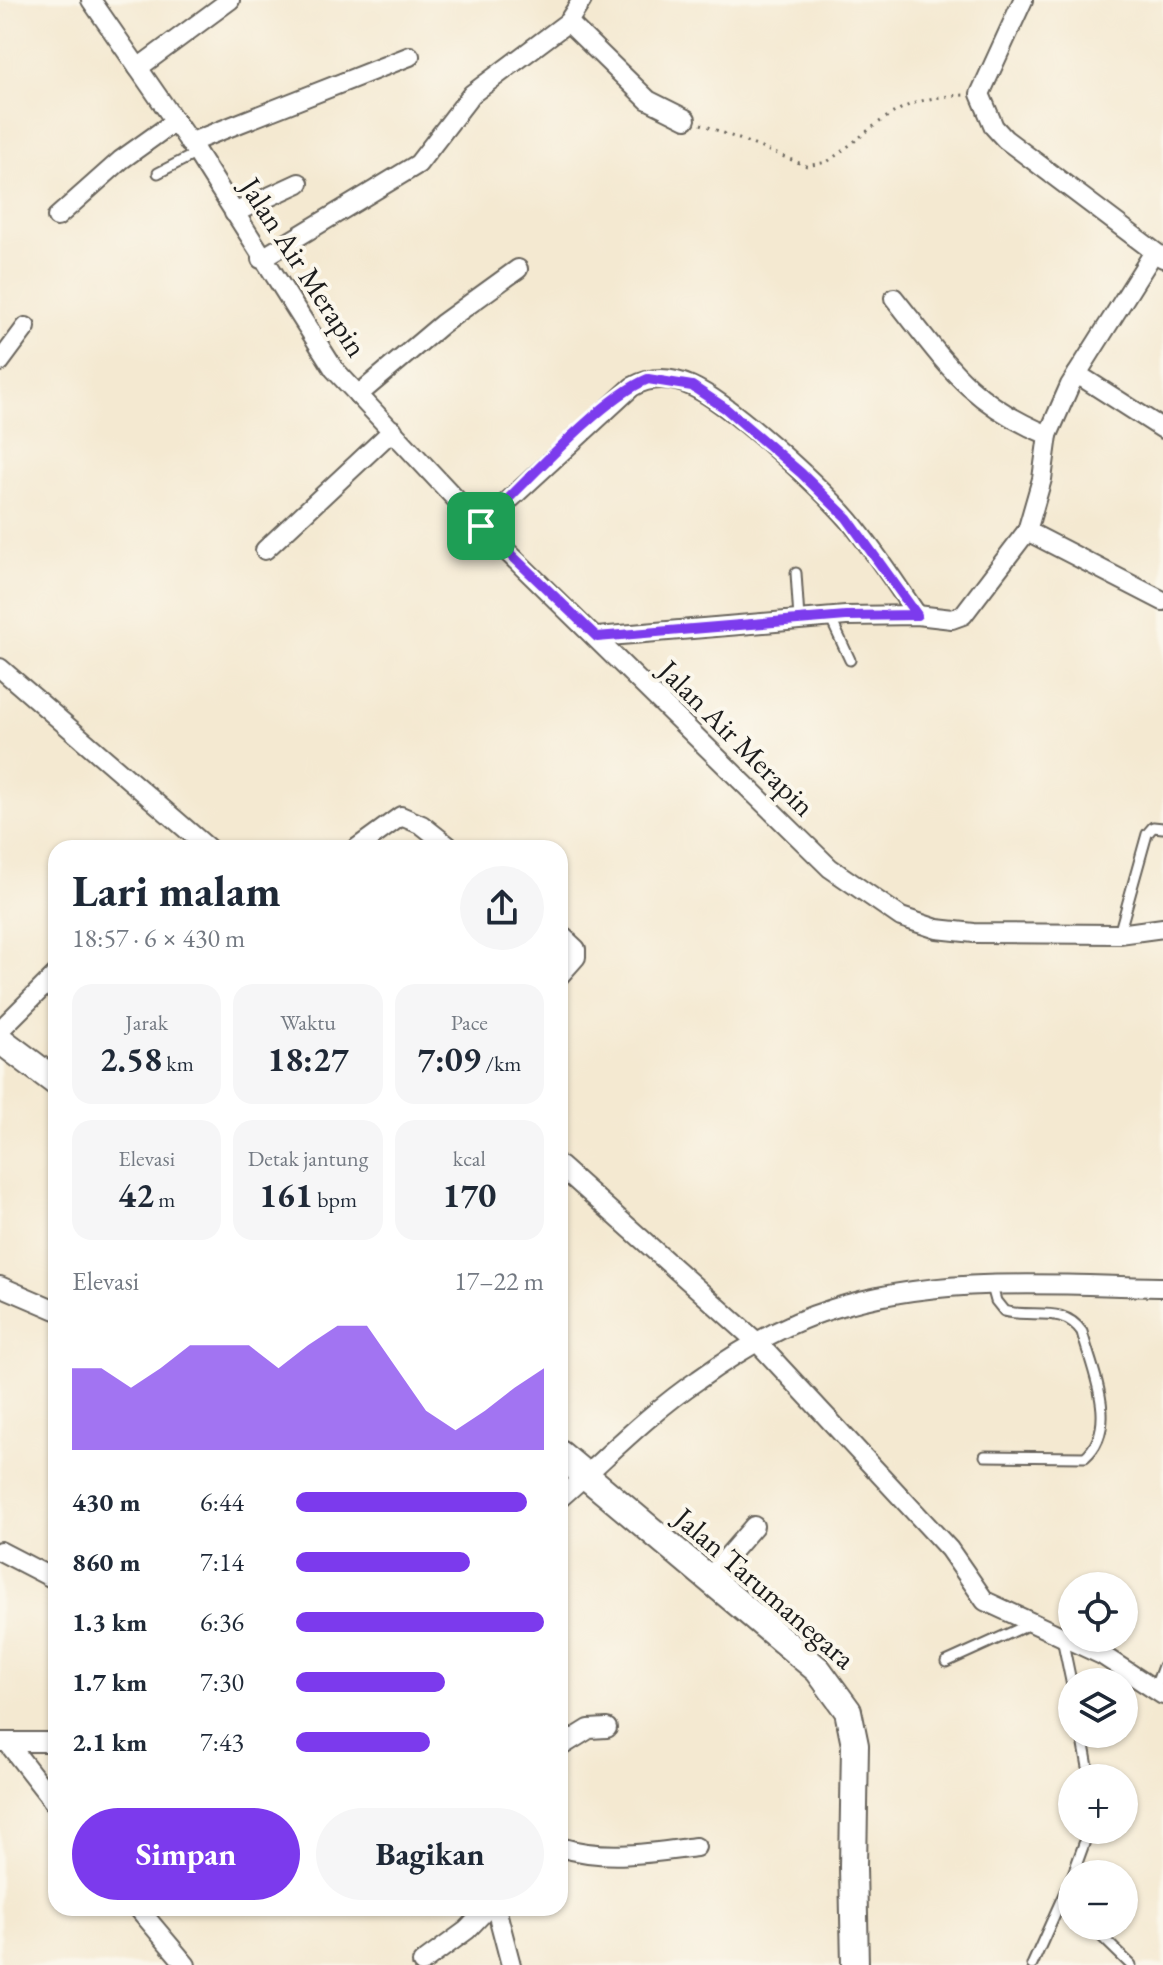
<!DOCTYPE html>
<html lang="id">
<head>
<meta charset="utf-8">
<style>
	:root { --surface:#fff; --page:#f6f6f7; --text:#1f2937; --muted:#747a83; --accent:#7c3aed }
	body { margin:0; font-family:"EB Garamond",serif; background:var(--page); color:var(--text); height:100vh; display:flex; flex-direction:column; font-size:30px; white-space:nowrap }
	* { box-sizing:border-box; margin:0 }
	p { font-size:26px; color:var(--muted) }
	.icon { flex:none; width:44px; height:44px; fill:none; stroke:currentColor; stroke-width:2; stroke-linecap:round; stroke-linejoin:round }
	.map { position:relative; flex:1; overflow:hidden }
	.details { position:absolute; left:48px; top:840px; width:520px; height:1076px; display:flex; flex-direction:column; background:var(--surface); border-radius:24px; box-shadow:0 2px 6px #0004 }
	.details>* { flex:none }
	.fabs { position:absolute; left:1058px; top:1572px; display:grid; gap:16px }
	.fabs a { display:grid; place-items:center; width:80px; height:80px; border-radius:50%; background:var(--surface); box-shadow:0 2px 6px #0004; font-size:40px }
	.pin { position:absolute; display:grid; place-items:center; width:68px; height:68px; color:#fff; margin:-34px; border-radius:16px; box-shadow:0 4px 12px #0006 }
	.round { display:grid; place-items:center; flex:none; width:84px; height:84px; border-radius:42px; background:var(--page) }
	.head { display:flex; align-items:center; justify-content:space-between; height:136px; padding:0 24px }
	h1 { font-size:44px; font-weight:700; line-height:60px }
	.stats { display:grid; grid-template-columns:repeat(3,1fr); gap:12px; height:136px; padding:8px 24px }
	.stats div { display:grid; align-content:center; border-radius:20px; background:var(--page); text-align:center }
	.stats b { font-size:34px; font-weight:700 }
	.stats small { font-size:22px; font-weight:400 }
	.stats p { font-size:22px }
	.chart { height:224px; padding:16px 24px }
	.chart p { display:flex; justify-content:space-between }
	.chart svg { width:100%; height:144px; margin-top:8px; fill:var(--accent); opacity:.7 }
	.cta { display:flex; gap:16px; margin-top:auto; padding:16px 24px }
	.cta a { flex:1; height:92px; border-radius:48px; background:var(--accent); color:#fff; font-size:32px; font-weight:700; line-height:92px; text-align:center }
	.cta a+a { background:var(--page); color:var(--text) }
	ul { padding:0 24px; list-style:none; font-size:26px }
	li { display:grid; grid-template-columns:128px 96px 1fr; align-items:center; height:60px }
	li i { height:20px; border-radius:10px; background:var(--accent) }
	.map>svg:first-child { display:block }
</style>
</head>
<body>
<div class="map">
<svg width="1163" height="1965" viewBox="0 0 1163 1965">
	<rect width="100%" height="100%" fill="#fbf7ec"/>
	<filter id="ink" filterUnits="userSpaceOnUse"><feTurbulence type="fractalNoise" baseFrequency=".0125" numOctaves="2"/><feDisplacementMap in="SourceGraphic" scale="16" xChannelSelector="R" yChannelSelector="G"/><feConvolveMatrix kernelMatrix="1 2 1 2 8 2 1 2 1" color-interpolation-filters="sRGB"/></filter>
	<filter id="wash" filterUnits="userSpaceOnUse"><feTurbulence type="fractalNoise" baseFrequency=".006" numOctaves="4" result="noise"/><feDisplacementMap in="SourceGraphic" scale="32" xChannelSelector="R" yChannelSelector="G"/><feGaussianBlur stdDeviation="1.8" result="paint"/><feColorMatrix in="noise" values="0 0 0 0 0 0 0 0 0 0 0 0 0 0 0 0 0 1.4 0 .05"/><feComposite in="paint" operator="in"/></filter>
	<g filter="url(#wash)">
		<rect width="100%" height="100%" fill="#f4e9d1"/>
	</g>
	<g filter="url(#ink)">
		<g fill="none" stroke-linecap="round" stroke-linejoin="round">
			<defs>
				<g id="lane">
					<polyline points="158,173 197,153"/>
					<polyline points="796,573 799,619"/>
					<polyline points="830,617 850,660"/>
					<polyline points="1119,934 1147,834 1153,827 1163,828"/>
					<path d="M985 1456 1085 1457C1120 1427 1092 1370 1082 1332 1063 1304 1032 1319 1004 1311L996 1301 991 1283"/>
					<polyline points="1062,1638 1072,1686"/>
					<polyline points="946,1662 1030,1624"/>
					<polyline points="1154,1690 1163,1666"/>
					<polyline points="1082,1734 1090,1778"/>
					<polyline points="1073,1874 1089,1830"/>
					<polyline points="1062,1901 1072,1909"/>
					<polyline points="1091,1926 1131,1965"/>
					<polyline points="1032,1965 1072,1876"/>
				</g>
				<g id="street">
					<polyline points="91,0 197,153 334,369 481,526 830,868 901,917 937,929 974,933 1119,934 1163,928"/>
					<polyline points="1023,0 980,94 994,127 1005,139 1163,258"/>
					<polyline points="568,22 648,100 686,119"/>
					<polyline points="138,68 230,0"/>
					<polyline points="189,143 410,56"/>
					<polyline points="234,213 299,183"/>
					<polyline points="57,217 121,160 174,122"/>
					<polyline points="261,259 418,164 472,94 568,22 582,0"/>
					<path d="M894 298C946 363 968 402 1048 435"/>
					<polyline points="0,362 26,327"/>
					<polyline points="1077,374 1163,429"/>
					<polyline points="358,395 442,324 518,269"/>
					<path d="M481 526 632 387C651 376 671 377 691 386 730 403 819 486 849 520 874 550 895 582 917 615"/>
					<polyline points="1027,531 1163,601"/>
					<polyline points="265,550 393,430"/>
					<polyline points="597,637 846,616 917,615 952,619 963,615 1027,531 1042,479 1048,435 1070,385 1154,252"/>
					<polyline points="0,668 208,848"/>
					<polyline points="357,848 401,816 422,825 451,848"/>
					<polyline points="560,934 576,949 576,957 560,975"/>
					<polyline points="0,1030 56,974"/>
					<polyline points="560,1166 758,1343 949,1549 985,1601 1102,1655 1163,1695"/>
					<polyline points="0,1286 56,1310"/>
					<path d="M560 1498C605 1459 649 1413 698 1380 737 1352 786 1323 832 1309 938 1275 1053 1285 1163 1287"/>
					<polyline points="0,1551 56,1580"/>
					<polyline points="709,1578 754,1526"/>
					<polyline points="0,1742 56,1742"/>
					<polyline points="7,1742 56,1805"/>
					<polyline points="560,1747 589,1729 607,1728"/>
					<path d="M560 1847C605 1861 650 1853 696 1847"/>
					<polyline points="138,1908 186,1965"/>
					<polyline points="496,1908 511,1965"/>
					<polyline points="422,1963 467,1930 488,1908"/>
				</g>
				<g id="secondary">
					<polyline points="0,1040 56,1082"/>
					<polyline points="560,1454 818,1670 848,1711 855,1745 853,1867 855,1965"/>
				</g>
			</defs>
			<use href="#lane" stroke="#68645b" stroke-width="13"/>
			<use href="#street" stroke="#68645b" stroke-width="22"/>
			<use href="#secondary" stroke="#68645b" stroke-width="30"/>
			<path stroke="#68645b" stroke-width="3" stroke-dasharray="2 6" stroke-linecap="butt" d="M701 124 807 166 827 162C880 125 894 97 965 95"/>
			<use href="#lane" stroke="#fff" stroke-width="9"/>
			<use href="#street" stroke="#fff" stroke-width="18"/>
			<use href="#secondary" stroke="#fff" stroke-width="26"/>
		</g>
	</g>
	<g fill="none" stroke-linecap="round" stroke-linejoin="round" filter="url(#ink)">
		<defs>
			<path id="route" d="M648 379 692 386 725 408 801 473 847 518 917 615 846 616 597 637 481 526C522 487 601 398 648 379Z"/>
		</defs>
		<use href="#route" stroke="#fff" stroke-width="16"/>
		<use href="#route" stroke="#7c3aed" stroke-width="10"/>
	</g>
	<g text-anchor="middle" dominant-baseline="central" stroke-width="8" stroke-linejoin="round" paint-order="stroke">
		<g font-size="30" fill="#1c1c1c" stroke="#fbf7ec">
			<text transform="translate(304 267) rotate(57)">Jalan Air Merapin</text>
			<text transform="translate(737 738) rotate(45)">Jalan Air Merapin</text>
			<text transform="translate(765 1588) rotate(41)">Jalan Tarumanegara</text>
		</g>
	</g>
</svg>
<div class="fabs">
<a><svg class="icon" aria-label="locate" viewBox="0 0 24 24"><circle cx="12" cy="12" r="6"/><path d="M12 2v4M12 18v4M2 12h4M18 12h4"/></svg></a>
<a><svg class="icon" aria-label="layers" viewBox="0 0 24 24"><path d="M12 4l9 5-9 5-9-5zM3 14l9 5 9-5"/></svg></a>
<a>+</a>
<a>−</a>
</div>
<div class="pin" style="left:481px;top:526px;background:#1e9e55"><svg class="icon" aria-label="arrive" viewBox="0 0 24 24"><path d="M6 21V4h12l-3 4 3 4H6"/></svg></div>
<section class="details">
<div class="head"><div><h1>Lari malam</h1><p>18:57 · 6 × 430 m</p></div><a class="round"><svg class="icon" aria-label="share" viewBox="0 0 24 24"><path d="M12 15V3M7 8l5-5 5 5M5 13v7h14v-7"/></svg></a></div>
<div class="stats">
<div><p>Jarak</p><b>2.58<small> km</small></b></div>
<div><p>Waktu</p><b>18:27</b></div>
<div><p>Pace</p><b>7:09<small> /km</small></b></div>
</div>
<div class="stats">
<div><p>Elevasi</p><b>42<small> m</small></b></div>
<div><p>Detak jantung</p><b>161<small> bpm</small></b></div>
<div><p>kcal</p><b>170</b></div>
</div>
<div class="chart"><p><span>Elevasi</span>17–22 m</p>
<svg viewBox="0 0 160 44" preserveAspectRatio="none"><path d="M0 44V19L10 19L20 25L30 19L40 12L50 12L60 12L70 19L80 12L90 6L100 6L110 19L120 32L130 38L140 32L150 25L160 19V44z"/></svg>
</div>
<ul>
<li><b>430 m</b>6:44<i style="width:93%"></i></li>
<li><b>860 m</b>7:14<i style="width:70%"></i></li>
<li><b>1.3 km</b>6:36<i style="width:100%"></i></li>
<li><b>1.7 km</b>7:30<i style="width:60%"></i></li>
<li><b>2.1 km</b>7:43<i style="width:54%"></i></li>
</ul>
<div class="cta"><a>Simpan</a><a>Bagikan</a></div>
</section>
</div>
</body>
</html>
